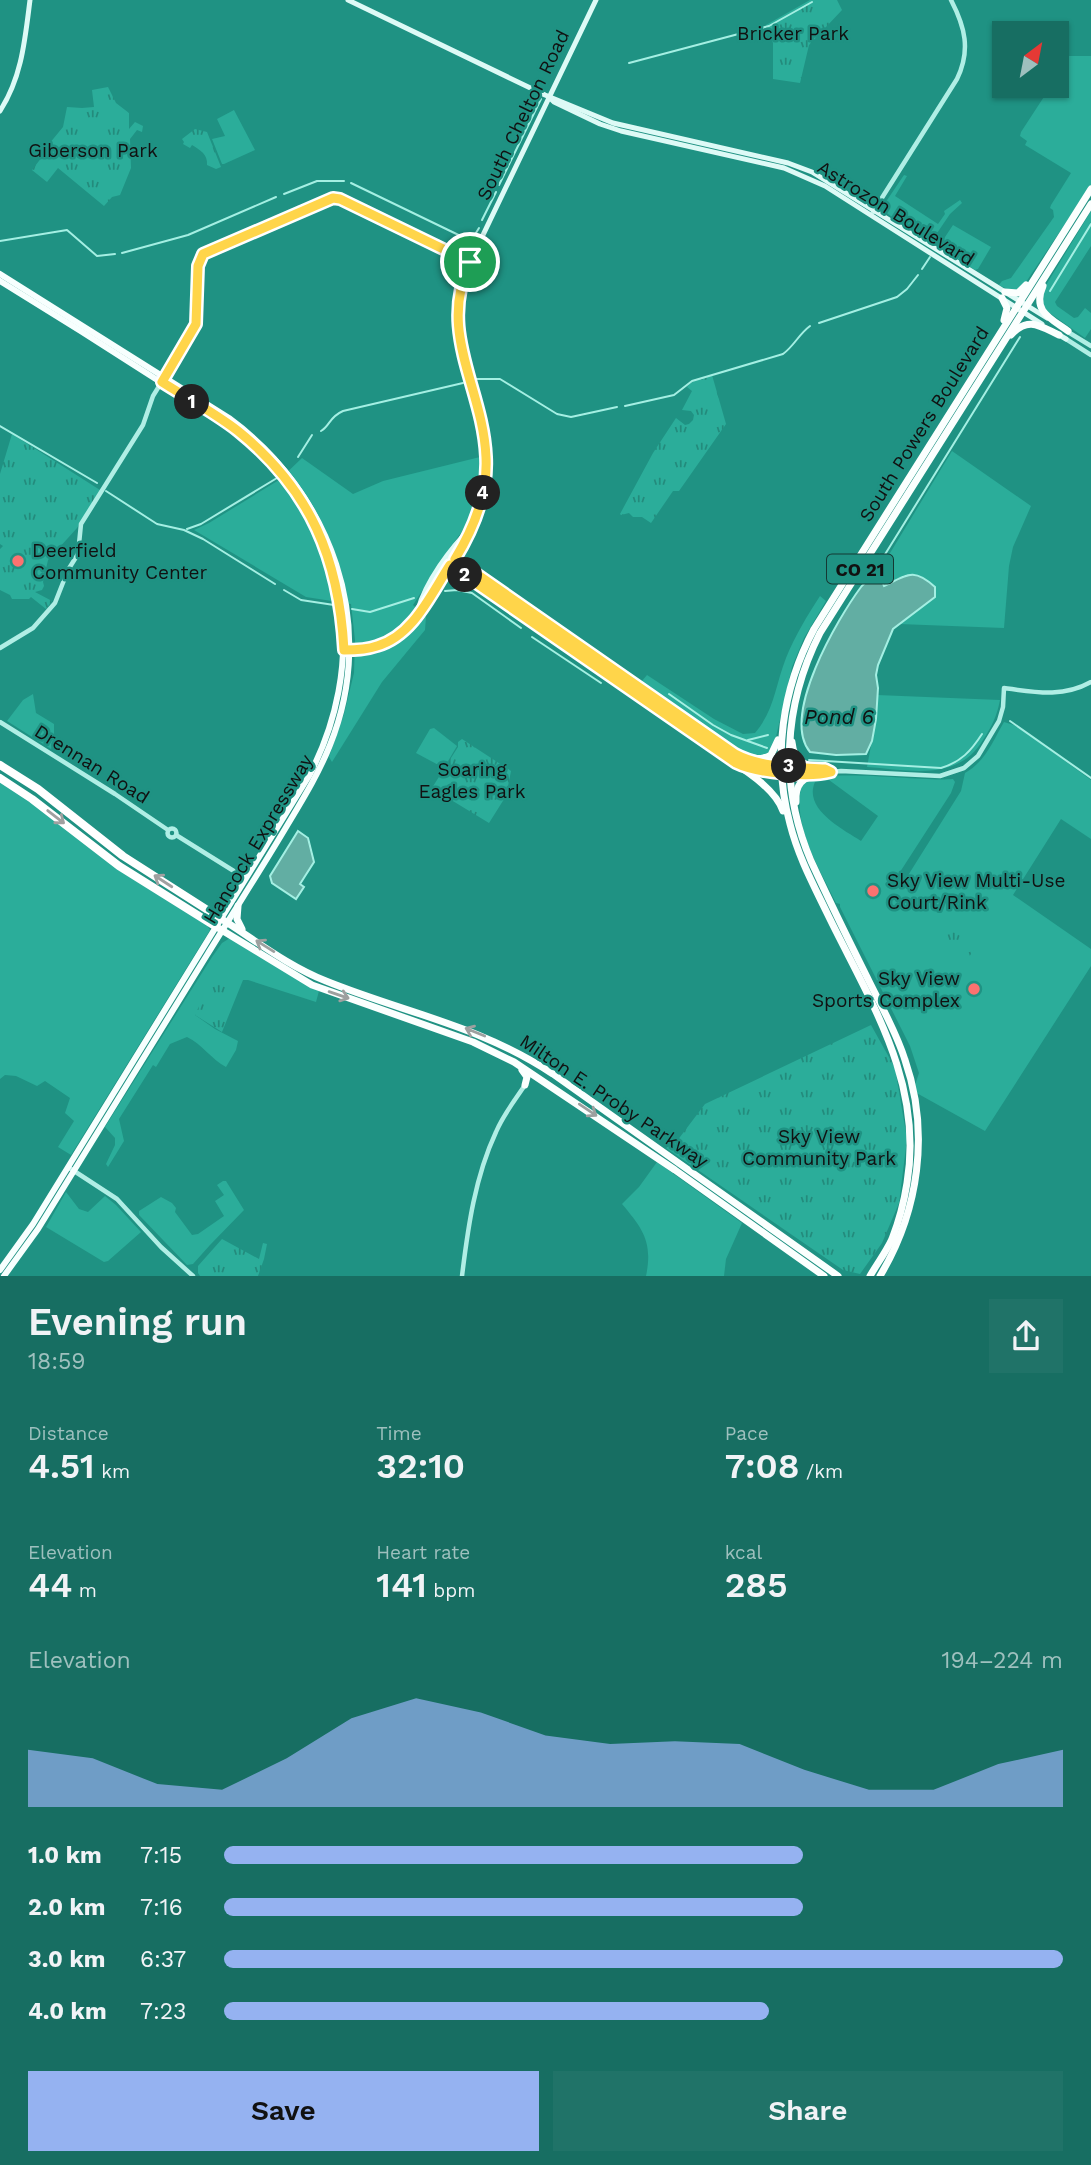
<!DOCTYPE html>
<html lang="en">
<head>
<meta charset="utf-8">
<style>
	:root { --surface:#176e62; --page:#207368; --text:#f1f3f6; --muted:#9ec0be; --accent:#95b2f1 }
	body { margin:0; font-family:"Work Sans",sans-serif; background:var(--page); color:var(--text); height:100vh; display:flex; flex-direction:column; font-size:26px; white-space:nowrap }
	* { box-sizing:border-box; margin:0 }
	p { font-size:23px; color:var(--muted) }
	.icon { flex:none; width:38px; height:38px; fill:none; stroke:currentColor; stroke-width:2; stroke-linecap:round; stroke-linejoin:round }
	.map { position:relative; height:1276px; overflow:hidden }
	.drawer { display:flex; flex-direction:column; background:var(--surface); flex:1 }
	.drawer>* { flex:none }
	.needle { width:46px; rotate:32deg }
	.fabs { position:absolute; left:992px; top:21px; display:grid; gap:14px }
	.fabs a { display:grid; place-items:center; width:77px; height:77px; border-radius:0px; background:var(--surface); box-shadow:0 2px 5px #0004; font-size:35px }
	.pin { position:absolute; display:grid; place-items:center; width:60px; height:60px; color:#fff; margin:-30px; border:4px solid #fff; border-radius:50%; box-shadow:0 2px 7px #0007 }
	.km { position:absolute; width:35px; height:35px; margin:-18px; border-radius:50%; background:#222; color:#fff; font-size:19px; line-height:35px; text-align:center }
	.round { display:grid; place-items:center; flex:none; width:74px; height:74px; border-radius:0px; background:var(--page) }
	.head { display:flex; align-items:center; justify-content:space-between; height:119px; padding:0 28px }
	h1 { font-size:38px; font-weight:600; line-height:52px }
	.figures { display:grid; grid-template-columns:repeat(3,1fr); gap:10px; height:119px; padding:7px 28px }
	.figures div { display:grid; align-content:center }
	.figures b { font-size:35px; font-weight:600 }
	.figures small { font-size:19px; font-weight:400 }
	.figures p { font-size:19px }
	.chart { height:196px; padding:14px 28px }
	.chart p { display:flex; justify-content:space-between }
	.chart svg { width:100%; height:126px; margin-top:7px; fill:var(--accent); opacity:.7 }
	.button { display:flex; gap:14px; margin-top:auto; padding:14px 28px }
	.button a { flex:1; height:80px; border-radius:0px; background:var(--accent); color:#111; font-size:28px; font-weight:600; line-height:80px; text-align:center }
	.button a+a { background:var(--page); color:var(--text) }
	ul { padding:0 28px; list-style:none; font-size:23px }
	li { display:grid; grid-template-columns:112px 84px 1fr; align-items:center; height:52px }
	li i { height:18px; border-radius:9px; background:var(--accent) }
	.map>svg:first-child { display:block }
</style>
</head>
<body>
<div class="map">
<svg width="1091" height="1276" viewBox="0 0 1091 1276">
	<defs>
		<pattern id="park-tufts" width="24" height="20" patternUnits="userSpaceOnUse" patternTransform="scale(1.75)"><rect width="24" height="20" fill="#2bad9a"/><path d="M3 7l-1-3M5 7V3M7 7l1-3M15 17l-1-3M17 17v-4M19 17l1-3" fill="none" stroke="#238b7c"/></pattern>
	</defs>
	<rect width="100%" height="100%" fill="#1f9283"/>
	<g fill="#2bad9a" fill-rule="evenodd">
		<path d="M1063 56H1091V185L1022 288C1013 292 1007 289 999 285L1002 281 1011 278 1054 217 1053 210 1050 208 1051 205 1071 173 1025 145 1027 141 1020 136 1021 132 1051 86H1057V73Z"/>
		<polygon points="234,110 255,150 224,164 222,164 212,139 225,136 217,119"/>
		<polygon points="904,175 907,176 895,196 938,224 945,214 944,211 960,200 962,203 950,214 931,242 927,242 881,209"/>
		<polygon points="1091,211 1091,246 1055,302 1057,306 1074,318 1078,317 1085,308 1091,313 1091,329 1085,338 1047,311 1043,306 1043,290"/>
		<polygon points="953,225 991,247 978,269 975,270 941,248 941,243"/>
		<polygon points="952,451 1031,506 1013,547 1009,566 1004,628 899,624 935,597 904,575 884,587 882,581 887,558"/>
		<polygon points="480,457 479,491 472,514 467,525 451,546 413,605 426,617 425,630 382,682 332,762 329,757 344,714 354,673 355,640 351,604 306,597 194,530 209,523 279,480 302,458 353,494 383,481"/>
		<path d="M820 596 826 601 804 638 792 667 773 750 760 757 741 753 641 682 647 675 714 719 743 734 755 733C775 709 775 686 786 658 795 636 807 616 820 596Z"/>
		<polygon points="33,694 36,713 54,724 54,743 51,749 7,721 23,700"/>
		<path d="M877 695 1000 700C997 716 992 726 983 740 958 782 909 770 867 767L876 719Z"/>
		<path d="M1004 722 1017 726 1091 780V839L1061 819 1013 895 1091 949V966L985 1131 913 1091 919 1073 910 1046 840 907V904L836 903C819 867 791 825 802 783 828 767 918 782 953 779L955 782 951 793 900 872 907 877 961 791 965 773C985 762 993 741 1004 722ZM829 780 878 816 861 841C842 829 803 809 815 782Z"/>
		<polygon points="434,728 457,746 444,768 416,753 430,729"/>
		<polygon points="0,781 207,925 210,930 71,1155 58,1147 74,1121 65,1113 70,1098 45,1081 37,1086 16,1076 5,1075 0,1079"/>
		<path d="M230 938 319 991 316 1002 248 980H228L195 1015 215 1029 238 1041 236 1050 226 1067C211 1059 202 1044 187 1037L170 1044 156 1067 153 1065 119 1119 124 1141 108 1167 106 1164 115 1145V1138L105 1127 212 957 222 943Z"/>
		<path d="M657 1162 742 1223 726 1259 724 1276H646C653 1242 643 1229 622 1204L639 1187Z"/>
		<polygon points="223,1181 226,1181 244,1210 210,1245 193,1264 187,1265 139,1215 139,1211 161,1197 172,1203 176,1208 175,1212 192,1235 198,1234 224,1216 215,1201 224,1195 217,1185"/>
		<polygon points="66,1192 79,1209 88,1212 105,1196 116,1205 141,1232 108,1261 104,1262 46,1227"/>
	</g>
	<g fill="url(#park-tufts)">
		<polygon points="810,0 837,0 842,10 809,45 800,83 773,79 773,43 766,25"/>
		<polygon points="108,87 116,103 129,113 129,129 135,122 143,126 142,132 137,130 130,139 131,168 120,195 112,197 104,206 58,168 47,182 32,170 42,157 40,155 63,127 67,107 82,108 94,107 92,90"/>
		<path d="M195 129 207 132 221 167 216 169 207 165C208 154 200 150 192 145L190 148 183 144 184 142 182 139Z"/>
		<path d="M712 375 726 424 679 491H673L651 523 642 517H633L629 513 621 515 620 514 653 453 676 418 685 425 689 424 693 420 694 415 691 411 682 410 692 391 687 387C693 379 703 378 712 375Z"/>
		<polygon points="12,434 100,490 77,528 48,560 43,582 44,586 42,590 35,592 52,601 46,609 31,597 29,599 12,599 10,595 0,590 0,549 3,546 0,544 0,474"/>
		<polygon points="462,739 511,771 506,796 489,823 443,795 430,791 458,747 458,742"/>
		<polygon points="945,926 975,946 976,947 966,961 936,940"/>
		<polygon points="212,978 243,980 222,1032 195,1015"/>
		<polygon points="871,1025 895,1068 907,1139 899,1203 882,1243 860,1274 843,1270 666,1148 677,1141 705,1104"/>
		<polygon points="222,1239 259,1259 263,1243 267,1244 264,1259 258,1276 200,1276 198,1273 198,1266"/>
	</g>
	<g fill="#62aea3" stroke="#a4efe3" stroke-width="2">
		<path d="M880 555 887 558 882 581 884 586C907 575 913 567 935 587V597L893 629 878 665 876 675 878 688 876 719 872 741 866 754 836 755 810 752C780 716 838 618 861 587 864 583 870 580 873 576 876 571 878 561 880 555Z"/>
		<polygon points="298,831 308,838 314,862 300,884 304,887 296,899 272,883 270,876"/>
	</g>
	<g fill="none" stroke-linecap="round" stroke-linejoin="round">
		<g stroke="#a4efe3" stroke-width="2">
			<polyline points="754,30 769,26 812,2"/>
			<polyline points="629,63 746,32"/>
			<polyline points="351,183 471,241 479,228"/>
			<polyline points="499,185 541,99"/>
			<polyline points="284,194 317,181 344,181"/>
			<polyline points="482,220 496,192"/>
			<polyline points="0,241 67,230 97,256 115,254"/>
			<polyline points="122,253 188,235 276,197"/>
			<polyline points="922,269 930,257"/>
			<polyline points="1050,291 1091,224"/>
			<polyline points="819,323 897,297 907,289 918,275"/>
			<polyline points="476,379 500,379 557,414 571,417 617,407"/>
			<path d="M625 406 674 395 692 381 783 354C794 346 799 334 810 326"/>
			<polyline points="0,426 97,483"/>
			<path d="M321 431C330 426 329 417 343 411L463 383"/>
			<polyline points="298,457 312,435"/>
			<polyline points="106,491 157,524 184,530 203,539 275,584"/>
			<polyline points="187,529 201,524 277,478"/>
			<polyline points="884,556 1020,337"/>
			<polyline points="284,590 301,600 334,605"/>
			<polyline points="445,591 457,590 472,593 521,628"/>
			<polyline points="352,609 370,612 414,598"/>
			<polyline points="532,637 601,683"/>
			<polyline points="669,694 713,725 731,735 767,748"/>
			<polyline points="1010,721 1091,778"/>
			<polyline points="748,740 768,735"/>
			<path d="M809 760 941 768C961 762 971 751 982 734"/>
		</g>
		<g stroke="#b0eee5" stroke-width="4.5">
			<path d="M873 212 957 79C971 50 965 27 951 0"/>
			<polyline points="1068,332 1091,346"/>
			<polyline points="1066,339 1091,355"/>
			<path d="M0 648 33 628 55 603 68 570 78 554 81 524 143 425 153 396 195 328C203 306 189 268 205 252L333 198 340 199 470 262"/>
			<polyline points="0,722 115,794 168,830"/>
			<polyline points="790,766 809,768"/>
			<path d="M789 773 820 775 831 772 841 771 940 776 964 768 978 756 999 721 1003 707 1004 688C1034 692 1063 698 1091 682"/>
			<circle cx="172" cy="833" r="4.5"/>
			<polyline points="176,835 245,878"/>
			<polyline points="68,1167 117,1199 161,1247 193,1276"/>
			<path d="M462 1276C468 1227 475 1177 496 1132 503 1115 515 1100 525 1085"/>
		</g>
		<g stroke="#ddfaf6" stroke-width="5">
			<polyline points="348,0 545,95 613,123 788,163 812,172 1047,318"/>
			<polyline points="549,97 554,102 600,124 621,131 784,168 825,186 1042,324"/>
			<path d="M0 111C22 77 25 39 30 0"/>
			<polyline points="1056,333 1066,339"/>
			<polyline points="447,557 460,562 721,744"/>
			<polyline points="449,563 711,746"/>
			<polyline points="506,600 532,617 539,617"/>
			<path d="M418 610C425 583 451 547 471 528"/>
			<polyline points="535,624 543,625 571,644"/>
			<path d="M347 650C395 648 409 628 434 591 458 553 481 521 486 475 493 399 434 341 470 262L596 0"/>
			<polyline points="747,760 764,764 789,766"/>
			<polyline points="743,766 755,771 781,772"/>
		</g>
		<g stroke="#f7fffe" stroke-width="6">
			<path d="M0 274 229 418C331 493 379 624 330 745 319 773 303 799 288 824 262 868 234 911 207 955 151 1046 94 1138 38 1229L4 1276"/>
			<path d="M0 281C54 314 108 348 162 383 197 405 232 424 262 453 353 539 366 667 309 776L33 1224 0 1270"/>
		</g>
		<g stroke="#fbfffe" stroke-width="7">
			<path d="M1043 286C1032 311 1050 318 1068 331"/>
			<polyline points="1005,292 1018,293 1026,285"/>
			<polyline points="1002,298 1007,308 1004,320"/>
			<path d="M1011 335C1028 316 1040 326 1059 335"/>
			<path d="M792 742C794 763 806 766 825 769"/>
			<path d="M719 743C734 752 753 765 771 755L778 740"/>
			<path d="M709 745C731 763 773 783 783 811"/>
			<path d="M796 802C795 785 802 776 820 775"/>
			<polyline points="238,906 237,919 242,929"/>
			<path d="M220 918C255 940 288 966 326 981 405 1013 479 1025 553 1074L838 1276"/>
			<polyline points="215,926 312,985 473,1042 514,1062 675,1170 824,1276"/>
			<polyline points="522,1070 527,1077 525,1085"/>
			<path d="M870 1276C877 1264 886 1252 892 1239 899 1221 904 1202 907 1183 924 1081 869 1000 827 913 813 884 798 856 790 824 772 758 782 689 814 629L1091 189"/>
			<path d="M880 1276C919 1211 930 1132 905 1060 896 1031 880 1004 867 977 848 939 829 900 811 861 779 786 783 706 820 633L1091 204"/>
		</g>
		<g stroke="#fff" stroke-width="8">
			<polyline points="0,765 38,789 123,856 220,918"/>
			<polyline points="0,778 32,799 119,866 215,926"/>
		</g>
	</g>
	<defs><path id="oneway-shaft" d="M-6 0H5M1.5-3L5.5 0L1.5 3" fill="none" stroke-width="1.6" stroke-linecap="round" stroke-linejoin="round" transform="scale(1.75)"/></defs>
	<g stroke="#a0a0a0">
		<use href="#oneway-shaft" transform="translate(56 817) rotate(38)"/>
		<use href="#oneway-shaft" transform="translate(163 881) rotate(-147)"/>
	</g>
	<g stroke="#9da09f">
		<use href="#oneway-shaft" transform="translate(265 946) rotate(-148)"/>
		<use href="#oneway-shaft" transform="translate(339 995) rotate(19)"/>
		<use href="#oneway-shaft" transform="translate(475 1032) rotate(-158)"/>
		<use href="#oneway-shaft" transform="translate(588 1110) rotate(34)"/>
	</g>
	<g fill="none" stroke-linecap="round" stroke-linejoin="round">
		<defs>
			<path id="route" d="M333 198 340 199 470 262C437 333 483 387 486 457 488 494 474 528 455 559L735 754C761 768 795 767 825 769L831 772C809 778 756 773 736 763L450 565C431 594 413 636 377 646 366 650 355 650 344 650 339 559 311 490 238 431 215 413 187 398 162 382L196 324 198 266 203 254Z"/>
		</defs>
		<use href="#route" stroke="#fff" stroke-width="14"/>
		<use href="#route" stroke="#ffd54a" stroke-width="9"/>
	</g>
	<g fill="#fc7270" stroke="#1f9283" stroke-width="2.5">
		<circle cx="18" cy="561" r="7"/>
		<circle cx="873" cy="891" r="7"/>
		<circle cx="974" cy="989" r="7"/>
	</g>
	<g text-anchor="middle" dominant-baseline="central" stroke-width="5" stroke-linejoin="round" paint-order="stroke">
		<rect fill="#1f9283" stroke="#153833" stroke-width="2" x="827" y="554.5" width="66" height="29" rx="5"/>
		<g font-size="18" font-weight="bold" fill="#111">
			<text x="860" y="569">CO 21</text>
		</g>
		<g font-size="19" fill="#111" stroke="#1f9283">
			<text x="793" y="33">Bricker Park</text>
			<text x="93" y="150">Giberson Park</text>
			<text x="472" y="769">Soaring<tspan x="472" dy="22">Eagles Park</tspan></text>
			<text x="819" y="1136">Sky View<tspan x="819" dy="22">Community Park</tspan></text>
		</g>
		<g font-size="19" fill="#111" stroke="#1f9283">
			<text transform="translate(523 115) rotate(-64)">South Chelton Road</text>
			<text transform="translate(896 213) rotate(32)">Astrozon Boulevard</text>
			<text transform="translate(924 424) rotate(-58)">South Powers Boulevard</text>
			<text transform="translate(92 764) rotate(32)">Drennan Road</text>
			<text transform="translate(258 839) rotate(-59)">Hancock Expressway</text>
			<text transform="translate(614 1101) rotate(34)">Milton E. Proby Parkway</text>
		</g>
		<g font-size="19" fill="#111" stroke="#1f9283" text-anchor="start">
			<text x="32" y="550">Deerfield<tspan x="32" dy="22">Community Center</tspan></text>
			<text x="887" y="880">Sky View Multi-Use<tspan x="887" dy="22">Court/Rink</tspan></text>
			<text x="960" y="978" text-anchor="end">Sky View<tspan x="960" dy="22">Sports Complex</tspan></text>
		</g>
		<g font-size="21" font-style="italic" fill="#111" stroke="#1f9283">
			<text x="839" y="716">Pond 6</text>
		</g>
	</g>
</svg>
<div class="fabs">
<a><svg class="needle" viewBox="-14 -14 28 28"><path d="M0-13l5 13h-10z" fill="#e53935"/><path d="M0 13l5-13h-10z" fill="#9ec0be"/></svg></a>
</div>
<div class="pin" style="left:470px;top:262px;background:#1e9e55"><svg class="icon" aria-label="arrive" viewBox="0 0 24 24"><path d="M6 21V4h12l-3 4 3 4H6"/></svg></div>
<b class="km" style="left:192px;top:402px">1</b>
<b class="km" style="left:465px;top:575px">2</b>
<b class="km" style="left:789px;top:766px">3</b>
<b class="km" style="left:483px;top:493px">4</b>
</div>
<section class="drawer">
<div class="head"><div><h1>Evening run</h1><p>18:59</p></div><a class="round"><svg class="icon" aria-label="share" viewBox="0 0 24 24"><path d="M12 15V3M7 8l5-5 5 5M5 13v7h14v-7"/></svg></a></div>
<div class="figures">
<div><p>Distance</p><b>4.51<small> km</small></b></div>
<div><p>Time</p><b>32:10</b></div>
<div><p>Pace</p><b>7:08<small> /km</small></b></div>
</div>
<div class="figures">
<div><p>Elevation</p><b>44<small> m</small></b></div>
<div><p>Heart rate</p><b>141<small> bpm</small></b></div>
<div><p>kcal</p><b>285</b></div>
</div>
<div class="chart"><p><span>Elevation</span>194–224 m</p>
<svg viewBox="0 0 160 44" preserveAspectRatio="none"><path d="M0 44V24L10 27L20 36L30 38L40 27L50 13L60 6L70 11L80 19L90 22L100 21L110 22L120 31L130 38L140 38L150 29L160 24V44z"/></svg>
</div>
<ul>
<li><b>1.0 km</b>7:15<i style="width:69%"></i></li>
<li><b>2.0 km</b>7:16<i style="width:69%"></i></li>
<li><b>3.0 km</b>6:37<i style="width:100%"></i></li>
<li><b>4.0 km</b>7:23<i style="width:65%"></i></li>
</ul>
<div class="button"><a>Save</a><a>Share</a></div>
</section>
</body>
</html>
